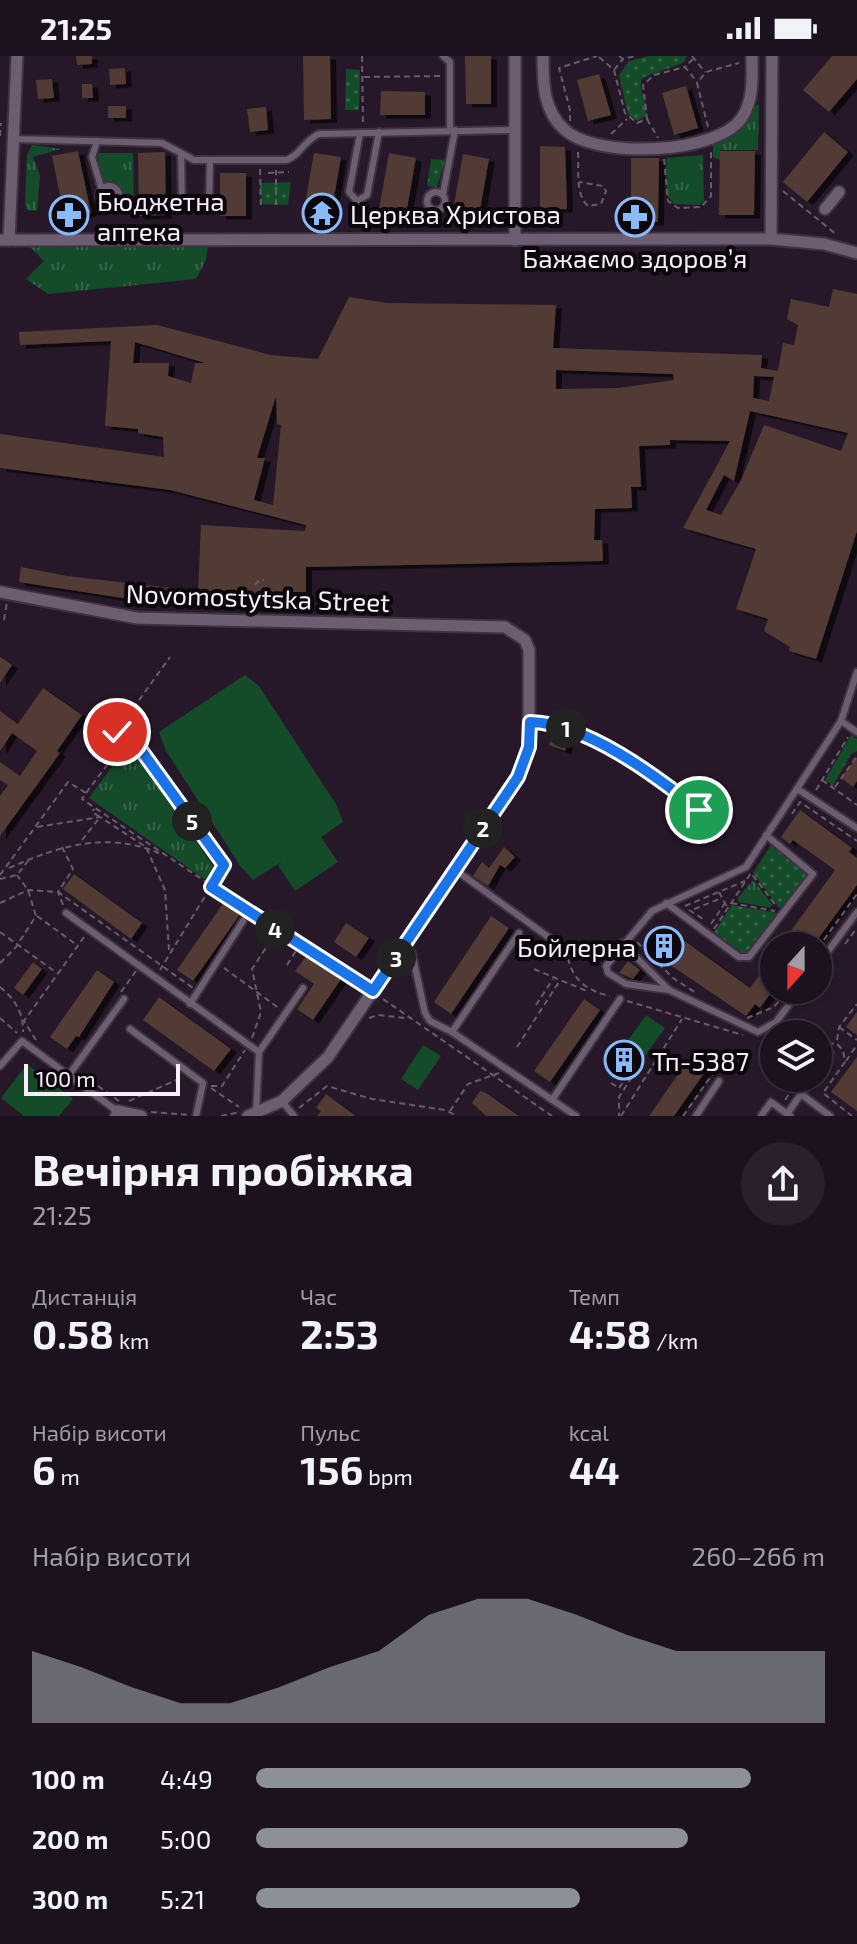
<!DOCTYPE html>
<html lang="uk">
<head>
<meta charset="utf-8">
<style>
	:root { --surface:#1c121f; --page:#29202c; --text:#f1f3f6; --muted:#a09ea4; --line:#3a323d; --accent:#8c9099 }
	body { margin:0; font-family:"Exo 2",sans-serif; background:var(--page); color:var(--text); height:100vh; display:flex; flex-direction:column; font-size:30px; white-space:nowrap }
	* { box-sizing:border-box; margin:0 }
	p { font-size:26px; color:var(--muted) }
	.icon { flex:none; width:44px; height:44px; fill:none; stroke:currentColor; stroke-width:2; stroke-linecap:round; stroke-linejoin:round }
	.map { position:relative; height:1060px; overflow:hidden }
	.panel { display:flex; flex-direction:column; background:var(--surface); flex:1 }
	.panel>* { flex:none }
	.needle { width:52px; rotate:201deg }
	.fabs { position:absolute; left:760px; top:876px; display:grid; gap:16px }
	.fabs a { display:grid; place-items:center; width:72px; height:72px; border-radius:50%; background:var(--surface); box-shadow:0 2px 6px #0004,0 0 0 2px var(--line); font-size:40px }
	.scale { position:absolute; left:24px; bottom:20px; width:156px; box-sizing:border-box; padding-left:8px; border:4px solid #f8eefa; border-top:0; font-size:22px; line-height:28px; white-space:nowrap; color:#f8eefa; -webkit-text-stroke:6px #0c060d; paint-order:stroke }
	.pin { position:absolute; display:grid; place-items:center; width:68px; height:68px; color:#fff; margin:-34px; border:4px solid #fff; border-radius:50%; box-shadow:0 2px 8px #0007 }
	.km { position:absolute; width:40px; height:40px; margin:-20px; border-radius:50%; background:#222; color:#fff; font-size:22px; line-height:40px; text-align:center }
	.round { display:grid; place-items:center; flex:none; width:84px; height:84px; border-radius:42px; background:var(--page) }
	.headline { display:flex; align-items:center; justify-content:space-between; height:136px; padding:0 32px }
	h1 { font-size:44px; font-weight:700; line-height:60px }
	.metrics { display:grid; grid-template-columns:repeat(3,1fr); gap:12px; height:136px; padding:8px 32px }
	.metrics div { display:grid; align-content:center }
	.metrics b { font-size:40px; font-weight:700 }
	.metrics small { font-size:22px; font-weight:400 }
	.metrics p { font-size:22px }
	.chart { height:224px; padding:16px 32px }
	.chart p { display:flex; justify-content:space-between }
	.chart svg { width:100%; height:144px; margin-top:8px; fill:var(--accent); opacity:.7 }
	ul { padding:0 32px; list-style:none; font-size:26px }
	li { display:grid; grid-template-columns:128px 96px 1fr; align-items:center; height:60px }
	li i { height:20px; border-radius:10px; background:var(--accent) }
	.status { display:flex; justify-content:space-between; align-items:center; height:56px; padding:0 40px; background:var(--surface); direction:ltr }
	.status svg { height:22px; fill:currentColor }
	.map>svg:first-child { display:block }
</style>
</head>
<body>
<div class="status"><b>21:25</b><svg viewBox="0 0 49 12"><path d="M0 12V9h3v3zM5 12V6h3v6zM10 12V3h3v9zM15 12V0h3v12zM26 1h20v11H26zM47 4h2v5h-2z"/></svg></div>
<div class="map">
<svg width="857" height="1060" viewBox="0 0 857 1060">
	<defs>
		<pattern id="grass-tufts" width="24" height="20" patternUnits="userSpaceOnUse" patternTransform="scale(2)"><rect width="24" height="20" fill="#144b29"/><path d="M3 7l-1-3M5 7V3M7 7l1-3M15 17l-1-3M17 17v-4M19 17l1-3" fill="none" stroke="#376549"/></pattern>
		<pattern id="park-dots" width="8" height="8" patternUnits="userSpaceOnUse" patternTransform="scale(2)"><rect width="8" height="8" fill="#144b29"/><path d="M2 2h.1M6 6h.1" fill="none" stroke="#376549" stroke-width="1.8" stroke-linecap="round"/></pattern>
		<filter id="shadow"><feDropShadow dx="6" dy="3.5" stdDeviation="0" flood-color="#0009"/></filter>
	</defs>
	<rect width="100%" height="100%" fill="#261829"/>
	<g fill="url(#grass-tufts)">
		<path d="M759 48 758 94H720V104L713 101V88C745 81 739 57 759 48Z"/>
		<polygon points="32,89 61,93 33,101 40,119 37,155 27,154 25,149 27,98"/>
		<polygon points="97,97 133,97 134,153 123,151 120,133 102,123"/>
		<polygon points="703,99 704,145 699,149 674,148 667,139 666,102"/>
		<polygon points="208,190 206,204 196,223 48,238 26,223 44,205 30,191"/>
		<polygon points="851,679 857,683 857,695 851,698 833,730 825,724"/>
		<polygon points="128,689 216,814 210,827 89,742"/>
		<polygon points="753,824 772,848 770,852 739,846 737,843"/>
	</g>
	<g fill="url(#park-dots)">
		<path d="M649 0H687L683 7 642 22C638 36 649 47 646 60L637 65 628 58 619 19 629 5Z"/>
		<polygon points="346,13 360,14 359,54 345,54"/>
		<polygon points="431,103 445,104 437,131 427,130"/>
		<polygon points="291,126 288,149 261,148 260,127"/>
		<polygon points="771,789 807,819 780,853 753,817"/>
		<polygon points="732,849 777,857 744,899 714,876"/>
	</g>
	<g fill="#144b29">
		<polygon points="245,619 259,630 336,748 343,766 321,781 338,806 295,835 278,809 283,805 253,824 241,811 166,695 159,676"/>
		<polygon points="646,959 665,972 643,1003 624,990"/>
		<polygon points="423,989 441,1000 418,1034 401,1023"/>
		<polygon points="27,1008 73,1043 59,1060 24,1060 1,1042"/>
	</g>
	<g fill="#533a34" fill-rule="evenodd" filter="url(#shadow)">
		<polygon points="76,0 92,0 92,8 77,9"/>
		<polygon points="303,0 330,0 331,63 304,64"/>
		<polygon points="465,0 491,0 491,48 466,48"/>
		<polygon points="832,0 857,0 857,23 829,56 803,34"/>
		<polygon points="125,12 126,28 110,29 109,13"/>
		<polygon points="599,18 611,59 588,65 577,24"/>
		<polygon points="52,23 54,42 38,43 36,24"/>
		<polygon points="82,28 92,28 93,42 82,42"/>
		<polygon points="686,30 698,72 674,79 662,37"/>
		<polygon points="381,35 425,36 425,59 380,59"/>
		<rect x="108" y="50" width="18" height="12"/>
		<polygon points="266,51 268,74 250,76 247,53"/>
		<polygon points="824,76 848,96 807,146 783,126"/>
		<polygon points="540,90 565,91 567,153 540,154"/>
		<polygon points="78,95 91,157 65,163 52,100"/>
		<polygon points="720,95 755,95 754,159 719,159"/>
		<polygon points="165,96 166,159 139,160 138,97"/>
		<polygon points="314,97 341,101 330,164 303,159"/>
		<polygon points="389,97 416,102 405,164 378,159"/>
		<polygon points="463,98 489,103 478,165 452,160"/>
		<polygon points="631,102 659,102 658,166 631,165"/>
		<rect x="220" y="117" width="26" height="43"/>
		<path d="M833 233 857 238V475L816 603 789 595 790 591 764 575 768 563 736 553 756 493 683 472 730 385 670 384V389L639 390 641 431H631L632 452 595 453 594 484H602L603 505 306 511V536H259V552L129 543 19 526 21 511 67 520 198 535 201 469 305 475 306 469 170 434 0 412V378L164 401 163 381 138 377V373L105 370 111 285 20 289 19 276 157 269 271 299 318 303 349 241 387 247 556 249 553 292 762 299 761 312 778 315 783 287 794 289 798 269 787 263 791 243 829 251ZM135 286 205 307H195L191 327 168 320 169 307H133ZM556 314 673 318 674 324 619 332 556 333ZM754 320 774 321 769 345 753 342ZM276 340 277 368 281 369 273 449 254 444 265 402H257ZM750 355 848 377 841 395 764 369 741 424 721 459 706 454 724 419 734 425Z"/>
		<polygon points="0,601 12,609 0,627"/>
		<polygon points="43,632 82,659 57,695 60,697 0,780 0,740 8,729 0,724 0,706 20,720 37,695 12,677 0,695 0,655 18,668"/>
		<polygon points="554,676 570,681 565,695 549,689"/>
		<polygon points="857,701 857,725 853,731 841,722"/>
		<polygon points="800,754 852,792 849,796 857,802 857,829 813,890 780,890 835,814 793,784 790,788 781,781"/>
		<polygon points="504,791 515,801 505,812 500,809 488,830 473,820 482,806 489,812"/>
		<polygon points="74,818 142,867 131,883 63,833"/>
		<polygon points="224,846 241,857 193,925 177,914"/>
		<polygon points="491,860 509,872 451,958 434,946"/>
		<polygon points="346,867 369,882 356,901 334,886"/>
		<polygon points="666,876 677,884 679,881 750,932 774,899 774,940 770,938 760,952 755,948 746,960 651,896"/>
		<polygon points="307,899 341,923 313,964 297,953 314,928 295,915"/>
		<polygon points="628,905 640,914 633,923 619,917"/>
		<polygon points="33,906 42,913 23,939 14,932"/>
		<polygon points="97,914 114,926 79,981 76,980 67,993 50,981"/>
		<polygon points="159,941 231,993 214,1015 143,964"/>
		<polygon points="584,943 600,954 550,1026 534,1015"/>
		<polygon points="857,956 857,979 846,971"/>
		<polygon points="621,996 631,1002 624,1012 615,1006"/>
		<polygon points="690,1001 707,1013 674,1060 649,1060"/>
		<polygon points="857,1001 857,1055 831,1036"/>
		<polygon points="480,1035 486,1037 519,1060 486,1060 472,1047"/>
		<polygon points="326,1038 356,1060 317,1060 321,1055 316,1052"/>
	</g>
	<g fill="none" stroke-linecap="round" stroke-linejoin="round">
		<defs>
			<g id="service">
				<polyline points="443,0 450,6 450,75"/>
				<polyline points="360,77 349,136 357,145 367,139 379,76"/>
				<path d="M14 83 162 87 194 104H286C300 100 304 84 319 78L516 74"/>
				<polyline points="97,85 92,101 102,134"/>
				<polyline points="181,98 182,149 187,154 209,152 210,104"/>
				<circle cx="109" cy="140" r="10"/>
				<circle cx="436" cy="145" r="9"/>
				<polyline points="443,138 455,74"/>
				<polyline points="841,665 857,676"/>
				<path d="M530 666C585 667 656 720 699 754"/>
				<polyline points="799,734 857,772"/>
				<polyline points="454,813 565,893"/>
				<polyline points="666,847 739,901 749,901 813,818 766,779"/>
				<polyline points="66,857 259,996"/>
				<polyline points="622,887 669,934 758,976 776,966 800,934"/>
				<polyline points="404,890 412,897 425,957 430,965 452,976 576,1060"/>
				<polyline points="818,909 857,856"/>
				<polyline points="669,934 626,928 608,917 606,910 652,855 746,811 841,665 857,616"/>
				<polyline points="190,948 243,865"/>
				<polyline points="130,973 203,1027 196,1060"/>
				<polyline points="452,976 519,877"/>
				<polyline points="0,1010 22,985 117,1055 113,1060"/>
				<polyline points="818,1014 830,997"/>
				<polyline points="69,1019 124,943"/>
				<polyline points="801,1038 813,1022"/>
				<polyline points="552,1044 620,943"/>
				<polyline points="282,1045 294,1060"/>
				<polyline points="256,1058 259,996 303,932"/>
				<polyline points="787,1058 801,1038 830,1060"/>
				<polyline points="696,1060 719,1025"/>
				<polyline points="761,1060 771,1046 790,1060"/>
			</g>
			<g id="minor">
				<path d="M543 0C543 27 543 55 565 74 597 103 720 99 743 60 754 42 752 20 752 0"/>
				<polyline points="825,153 839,136"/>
				<polyline points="771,183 772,0"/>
				<polyline points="0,184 771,183 824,188 857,197"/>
				<polyline points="9,184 17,0"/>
				<polyline points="515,184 515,0"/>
				<polyline points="0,536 137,562 505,571 525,584 529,594 529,691 518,721 328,1001 282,1045 248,1060"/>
				<polyline points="117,1055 141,1060"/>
			</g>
		</defs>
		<use href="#service" stroke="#3e3340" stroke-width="10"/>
		<use href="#minor" stroke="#3e3340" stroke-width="15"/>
		<g stroke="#685b6a" stroke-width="2" stroke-dasharray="6 4" stroke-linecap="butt">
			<polyline points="362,0 363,67"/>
			<polyline points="619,0 623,3 635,0"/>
			<polyline points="692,0 705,16"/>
			<polyline points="599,1 614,14 623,3"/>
			<polyline points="693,3 685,11 697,26"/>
			<polyline points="614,14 625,57 637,67 647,63 643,29 654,19 685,11"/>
			<polyline points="364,21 441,20"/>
			<polyline points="647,63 658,82"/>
			<polyline points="570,65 570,54 559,12 597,0"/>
			<polyline points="708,71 697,27 706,16 739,7"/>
			<polyline points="611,78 627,63"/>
			<polyline points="0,80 1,67"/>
			<path d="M578 96C579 112 575 139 588 150L601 148 606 135 603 130 579 126"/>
			<polyline points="664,103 668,145 678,152 701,151 711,140 711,93"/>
			<polyline points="260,113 261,153"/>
			<polyline points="268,117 289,116"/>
			<polyline points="783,135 837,179"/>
			<polyline points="276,149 276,114"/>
			<polyline points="562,212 563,193"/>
			<polyline points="255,529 259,524 264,524"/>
			<polyline points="4,564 7,546"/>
			<polyline points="126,684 133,683 224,809 160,914"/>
			<polyline points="104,693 170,601"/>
			<polyline points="822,724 857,749"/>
			<polyline points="835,731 857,700"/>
			<polyline points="816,734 848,681"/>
			<polyline points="86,737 126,684 118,677"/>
			<polyline points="792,758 800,746 857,785"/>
			<polyline points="37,771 100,761 146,791 165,834 169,894"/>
			<polyline points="82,784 100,761 92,756 94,753"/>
			<polyline points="62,791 73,813 58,836 63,849"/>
			<path d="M9 812C59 790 106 775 159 797"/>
			<polyline points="0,819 68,726 86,737 82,743 95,752 364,931"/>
			<polyline points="0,823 17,819 28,805"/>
			<polyline points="719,836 727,851"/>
			<polyline points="0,847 28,834 58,836 193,932"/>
			<polyline points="731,847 775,855"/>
			<polyline points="685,850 745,825"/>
			<polyline points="694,853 722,842"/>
			<polyline points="689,854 706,865"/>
			<polyline points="37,860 77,889"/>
			<polyline points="711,868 725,847"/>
			<polyline points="714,873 751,817 777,851"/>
			<polyline points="0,876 57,917"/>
			<polyline points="637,886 673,922 696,937"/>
			<polyline points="845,888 857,872"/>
			<polyline points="818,892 857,838"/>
			<polyline points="573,898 596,909"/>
			<path d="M568 902C573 925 588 935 610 940"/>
			<polyline points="0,907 16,891 36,860 28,834 17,819"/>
			<polyline points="287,909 299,890"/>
			<polyline points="224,912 280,953"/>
			<polyline points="534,913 589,936"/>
			<polyline points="818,924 824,915"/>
			<path d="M0 931C14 942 24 957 23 976"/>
			<polyline points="121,936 136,915"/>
			<polyline points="383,943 552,1060"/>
			<polyline points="627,945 743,979"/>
			<polyline points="536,949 553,923"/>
			<polyline points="0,962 17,977"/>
			<polyline points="369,962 378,959 405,962"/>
			<polyline points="747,962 774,951 788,934"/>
			<polyline points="839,971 857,984"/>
			<polyline points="252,982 261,956 252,913 277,875"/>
			<polyline points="36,984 24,965 84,881"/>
			<polyline points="837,984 839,971 857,948"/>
			<polyline points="818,990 836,987 843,994 845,1006 823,1037 852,1060"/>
			<polyline points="517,991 559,926"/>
			<polyline points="846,1005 857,989"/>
			<polyline points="611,1027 619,1032"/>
			<polyline points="98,1030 119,1045"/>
			<polyline points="211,1030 222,1030 245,994"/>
			<polyline points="211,1032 239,1051"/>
			<polyline points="619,1032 628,1019 632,1021 619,1041 619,1060"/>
			<polyline points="785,1044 800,1022"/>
			<polyline points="129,1045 181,1022"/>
			<polyline points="299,1052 327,1030 372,1043 445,1054 457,1060"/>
			<polyline points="450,1055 468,1028 499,1017"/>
			<polyline points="151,1056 189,1059"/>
			<polyline points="221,1060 240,1056"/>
			<polyline points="621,1060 682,963"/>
			<polyline points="683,1060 716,1013"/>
		</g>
		<use href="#service" stroke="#6d5d71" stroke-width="6"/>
		<use href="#minor" stroke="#6d5d71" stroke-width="11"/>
	</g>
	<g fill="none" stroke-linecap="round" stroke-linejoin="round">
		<defs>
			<path id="route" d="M117 676 126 684 133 683 224 809 211 831 373 935 518 721 529 691 530 666C586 667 656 720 699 754"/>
		</defs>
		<use href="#route" stroke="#fff" stroke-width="16"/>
		<use href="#route" stroke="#1a73e8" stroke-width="10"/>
	</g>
	<defs>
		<symbol id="temple-ring" viewBox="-11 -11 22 22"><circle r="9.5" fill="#0c060d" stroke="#88bafc" stroke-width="1.5"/><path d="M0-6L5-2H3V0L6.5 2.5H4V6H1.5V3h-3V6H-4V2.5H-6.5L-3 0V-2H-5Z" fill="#88bafc"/></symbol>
		<symbol id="pharmacy-ring" viewBox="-11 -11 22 22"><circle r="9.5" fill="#0c060d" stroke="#88bafc" stroke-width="1.5"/><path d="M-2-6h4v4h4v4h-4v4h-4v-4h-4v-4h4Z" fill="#88bafc"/></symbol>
		<symbol id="building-ring" viewBox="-11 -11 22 22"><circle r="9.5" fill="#0c060d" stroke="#88bafc" stroke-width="1.5"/><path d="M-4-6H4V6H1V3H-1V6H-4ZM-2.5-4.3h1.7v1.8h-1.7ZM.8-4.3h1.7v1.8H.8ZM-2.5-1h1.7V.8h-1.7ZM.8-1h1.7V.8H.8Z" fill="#88bafc"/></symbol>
	</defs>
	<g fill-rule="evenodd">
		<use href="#temple-ring" x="300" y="135" width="44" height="44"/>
		<use href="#pharmacy-ring" x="47" y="137" width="44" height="44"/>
		<use href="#pharmacy-ring" x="613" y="139" width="44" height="44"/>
		<use href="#building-ring" x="642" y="868" width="44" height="44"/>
		<use href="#building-ring" x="602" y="982" width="44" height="44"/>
	</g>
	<g text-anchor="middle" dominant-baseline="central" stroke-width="8" stroke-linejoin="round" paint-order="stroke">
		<g font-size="26" fill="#f8eefa" stroke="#0c060d" text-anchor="start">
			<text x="97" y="144">Бюджетна<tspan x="97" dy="30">аптека</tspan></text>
			<text x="350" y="157">Церква Христова</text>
			<text x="635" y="201" text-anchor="middle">Бажаємо здоровʼя</text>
			<text x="636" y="890" text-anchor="end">Бойлерна</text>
			<text x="652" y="1004">Тп-5387</text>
		</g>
		<g font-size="26" fill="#f8eefa" stroke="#0c060d">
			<text transform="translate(258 541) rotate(2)">Novomostytska Street</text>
		</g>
	</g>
</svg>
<div class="fabs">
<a><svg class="needle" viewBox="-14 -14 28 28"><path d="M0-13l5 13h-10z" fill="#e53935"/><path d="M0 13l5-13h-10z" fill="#a09ea4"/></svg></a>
<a><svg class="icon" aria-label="layers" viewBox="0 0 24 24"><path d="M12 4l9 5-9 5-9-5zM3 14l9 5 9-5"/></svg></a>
</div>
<div class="scale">100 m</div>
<div class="pin" style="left:699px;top:754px;background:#1e9e55"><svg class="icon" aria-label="arrive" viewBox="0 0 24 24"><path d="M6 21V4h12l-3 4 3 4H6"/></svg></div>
<div class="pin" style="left:117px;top:676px;background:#d93025"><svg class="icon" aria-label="check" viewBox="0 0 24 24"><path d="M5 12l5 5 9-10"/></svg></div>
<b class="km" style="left:566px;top:672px">1</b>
<b class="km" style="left:483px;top:772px">2</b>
<b class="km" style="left:396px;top:902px">3</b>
<b class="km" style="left:275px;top:873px">4</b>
<b class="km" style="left:192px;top:765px">5</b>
</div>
<section class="panel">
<div class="headline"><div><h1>Вечірня пробіжка</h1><p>21:25</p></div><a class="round"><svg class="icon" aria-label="share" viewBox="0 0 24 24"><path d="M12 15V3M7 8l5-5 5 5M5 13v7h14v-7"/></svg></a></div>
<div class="metrics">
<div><p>Дистанція</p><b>0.58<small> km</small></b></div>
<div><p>Час</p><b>2:53</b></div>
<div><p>Темп</p><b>4:58<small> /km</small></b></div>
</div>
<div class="metrics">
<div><p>Набір висоти</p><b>6<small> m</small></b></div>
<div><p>Пульс</p><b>156<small> bpm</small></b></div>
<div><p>kcal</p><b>44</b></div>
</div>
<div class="chart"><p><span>Набір висоти</span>260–266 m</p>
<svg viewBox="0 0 160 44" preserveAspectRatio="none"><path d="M0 44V22L10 27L20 33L30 38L40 38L50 33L60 27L70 22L80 11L90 6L100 6L110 11L120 17L130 22L140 22L150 22L160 22V44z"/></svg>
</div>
<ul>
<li><b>100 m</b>4:49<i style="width:87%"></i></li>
<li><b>200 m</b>5:00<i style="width:76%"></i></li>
<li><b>300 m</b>5:21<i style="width:57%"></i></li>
</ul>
</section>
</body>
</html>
